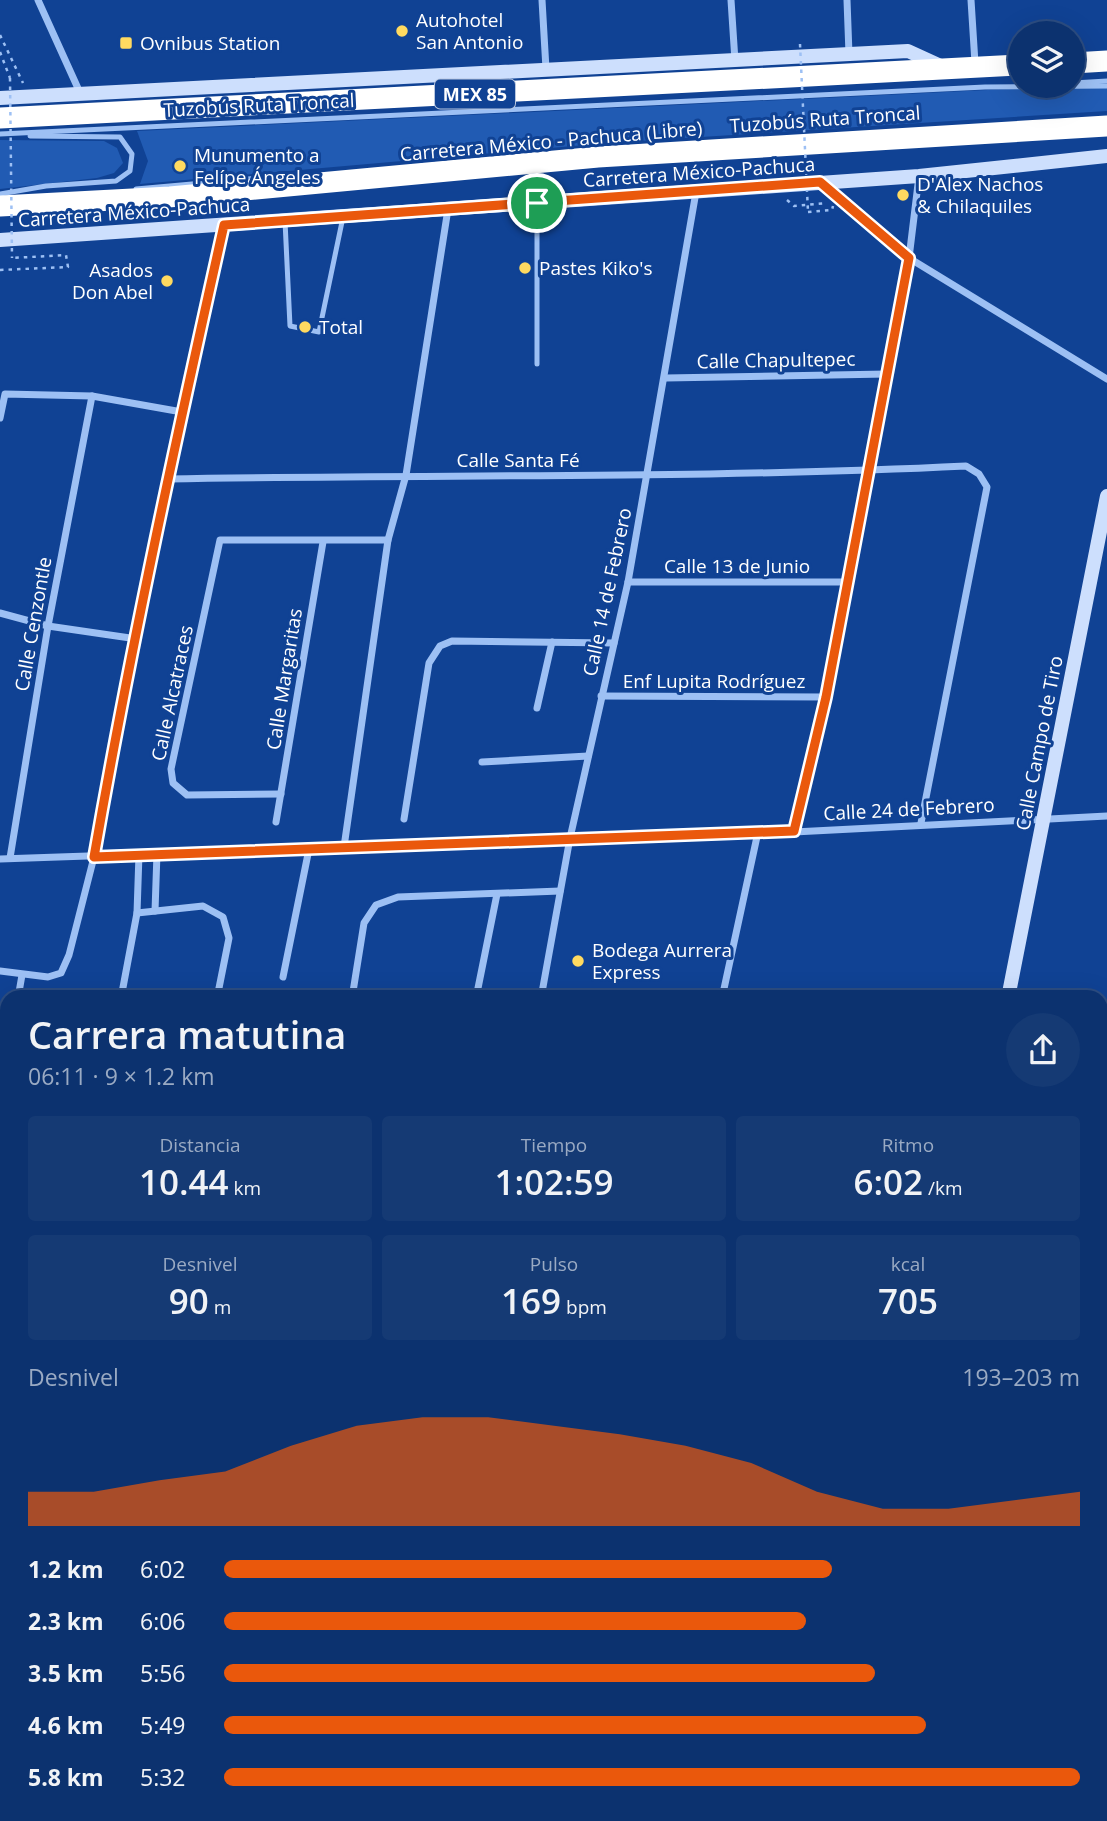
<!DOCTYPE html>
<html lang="es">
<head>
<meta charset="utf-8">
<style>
	:root { --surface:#0c326f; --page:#153a74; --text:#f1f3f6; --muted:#9aaac3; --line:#2c4d82; --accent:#ea580c }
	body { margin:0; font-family:"Open Sans",sans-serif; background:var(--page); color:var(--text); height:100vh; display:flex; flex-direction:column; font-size:26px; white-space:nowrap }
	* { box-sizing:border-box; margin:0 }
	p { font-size:23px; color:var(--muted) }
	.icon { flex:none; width:38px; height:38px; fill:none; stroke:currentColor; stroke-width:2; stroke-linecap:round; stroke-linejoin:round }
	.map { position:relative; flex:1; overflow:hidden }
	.side { position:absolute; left:0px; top:990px; width:1108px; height:831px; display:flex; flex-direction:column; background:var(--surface); border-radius:21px 21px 0 0; box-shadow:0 7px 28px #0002,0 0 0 2px var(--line) }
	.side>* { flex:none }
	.fabs { position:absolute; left:1008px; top:21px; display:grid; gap:14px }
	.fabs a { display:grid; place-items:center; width:77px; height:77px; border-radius:50%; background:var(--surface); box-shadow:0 7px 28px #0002,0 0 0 2px var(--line); font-size:35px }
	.pin { position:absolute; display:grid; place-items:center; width:60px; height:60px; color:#fff; margin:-30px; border:4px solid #fff; border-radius:50%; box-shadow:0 2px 7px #0007 }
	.round { display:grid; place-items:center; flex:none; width:74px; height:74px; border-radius:37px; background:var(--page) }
	.summary { display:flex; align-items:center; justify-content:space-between; height:119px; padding:0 28px }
	h1 { font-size:38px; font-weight:600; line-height:52px }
	.metrics { display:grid; grid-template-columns:repeat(3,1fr); gap:10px; height:119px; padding:7px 28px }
	.metrics div { display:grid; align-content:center; border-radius:7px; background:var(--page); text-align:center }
	.metrics b { font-size:35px; font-weight:600 }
	.metrics small { font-size:19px; font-weight:400 }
	.metrics p { font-size:19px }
	.chart { height:196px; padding:14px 28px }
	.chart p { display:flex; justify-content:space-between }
	.chart svg { width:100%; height:126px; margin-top:7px; fill:var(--accent); opacity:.7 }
	ul { padding:0 28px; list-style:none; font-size:23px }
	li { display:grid; grid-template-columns:112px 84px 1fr; align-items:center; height:52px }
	li i { height:18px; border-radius:9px; background:var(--accent) }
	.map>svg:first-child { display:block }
</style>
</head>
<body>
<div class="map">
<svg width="1107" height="1821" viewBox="0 0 1107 1821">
	<rect width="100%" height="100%" fill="#104294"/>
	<g fill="#215bb3">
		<polygon points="1030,88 1107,88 1107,111 607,143 140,184 148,161 137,131"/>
		<polygon points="0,140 104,141 117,148 123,163 114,173 97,178 0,189"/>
	</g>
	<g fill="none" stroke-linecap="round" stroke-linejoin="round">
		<g stroke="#9dc0f4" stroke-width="2.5" stroke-dasharray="3.5 5" stroke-linecap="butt">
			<polyline points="0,35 23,83"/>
			<polyline points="0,52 10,78"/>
			<polyline points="787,200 794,206 827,203"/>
			<polyline points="808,212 832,210 833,206"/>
			<polyline points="0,270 68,267 66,255 12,258"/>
		</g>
		<g stroke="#9dc0f4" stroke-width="5">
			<polyline points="1073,83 1107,81"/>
			<polyline points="0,134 985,87 1107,86"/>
			<polyline points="136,189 293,175"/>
			<polyline points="0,194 46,186 116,181 130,171 132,154 120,137 30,136"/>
			<polyline points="285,221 290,326 319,332 343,217"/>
			<polyline points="537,364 537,203"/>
		</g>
		<g stroke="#9dc0f4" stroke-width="7">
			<polyline points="38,0 81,95"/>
			<polyline points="542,0 546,69"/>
			<polyline points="731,0 735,61"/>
			<polyline points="847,0 849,54"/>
			<polyline points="971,0 975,63"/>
			<polyline points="824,185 909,258 1107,379"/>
			<polyline points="666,378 887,374"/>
			<polyline points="0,418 5,394 92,396 182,412"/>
			<path d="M167 479C434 474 700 479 966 466L979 474 987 487 921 823"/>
			<polyline points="628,582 847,582"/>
			<polyline points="0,613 48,626 137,639"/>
			<polyline points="601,696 826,697"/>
			<polyline points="537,708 552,642"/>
			<polyline points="482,762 588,756"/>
			<polyline points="281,794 187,795 173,783 171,769 220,540 388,540"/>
			<polyline points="404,819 429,663 440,646 452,641 614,643"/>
			<polyline points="276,822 323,542"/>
			<polyline points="794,832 826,697 909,258 919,176"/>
			<polyline points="344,847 388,540 406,475 448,209"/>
			<polyline points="10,858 48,626 92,396"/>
			<polyline points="0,859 794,832 1107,816"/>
			<polyline points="155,911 157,853"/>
			<polyline points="137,913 203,906 223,917 229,938 217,998"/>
			<polyline points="0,971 48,977 61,973 69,955 94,857 122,701 167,479 224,225"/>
			<polyline points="283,977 309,849"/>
			<polyline points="18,998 22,975"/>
			<polyline points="121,998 137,913 139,854"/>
			<polyline points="352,998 364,923 376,905 398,897 560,891"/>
			<polyline points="476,998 497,894"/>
			<polyline points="541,998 570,838 628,582 696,192"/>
			<polyline points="722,998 758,832"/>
			<polyline points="0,1055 7,1050"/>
			<polyline points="0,1124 7,1088"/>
			<polyline points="0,1263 7,1264"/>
			<polyline points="0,1515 7,1515"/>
			<polyline points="0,1695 7,1659"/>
			<polyline points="0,1770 7,1771"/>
			<polyline points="480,1815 515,1821"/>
			<polyline points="71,1821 72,1815"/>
			<polyline points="395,1821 396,1815"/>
			<polyline points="561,1821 563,1815"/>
			<polyline points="662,1821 663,1815"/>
			<polyline points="1102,1821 1107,1793"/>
		</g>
		<g stroke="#cddffd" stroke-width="14">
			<polyline points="0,98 908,51 943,67"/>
			<polyline points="0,240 919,176 1107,156"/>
			<polyline points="1008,998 1107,496"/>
			<polyline points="850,1821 851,1815"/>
		</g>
		<g stroke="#fff" stroke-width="21">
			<polyline points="1073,63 1107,61"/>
			<polyline points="0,118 1020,65"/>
			<polyline points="0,206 170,197 598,157 1107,126"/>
		</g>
		<g stroke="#9dc0f4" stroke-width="2.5" stroke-dasharray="3.5 5" stroke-linecap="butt">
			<polyline points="800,44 808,212"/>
			<polyline points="10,78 12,258"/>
		</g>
	</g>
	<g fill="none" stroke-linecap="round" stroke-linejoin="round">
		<defs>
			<path id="route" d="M820 182 909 258 826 697 794 831 94 857C131 645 177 435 224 225Z"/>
		</defs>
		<use href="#route" stroke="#fff" stroke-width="14"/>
		<use href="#route" stroke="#ea580c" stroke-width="9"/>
	</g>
	<g fill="#ffda60" stroke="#104294" stroke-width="2.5">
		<circle cx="402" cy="31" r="7"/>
		<rect x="119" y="36" width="14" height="14" rx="3.5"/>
		<circle cx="180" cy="166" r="7"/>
		<circle cx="903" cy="195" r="7"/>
		<circle cx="525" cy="268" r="7"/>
		<circle cx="167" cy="281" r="7"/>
		<circle cx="305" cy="327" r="7"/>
		<circle cx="578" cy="961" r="7"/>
	</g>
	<g text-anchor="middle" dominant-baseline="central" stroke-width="6" stroke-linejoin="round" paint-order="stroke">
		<rect fill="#104294" stroke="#b7c6df" stroke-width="2" x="435" y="79.5" width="80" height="29" rx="5"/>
		<g font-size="18" font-weight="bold" fill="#fff">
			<text x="475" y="94">MEX 85</text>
		</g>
		<g font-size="19" fill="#fff" stroke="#104294" text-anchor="start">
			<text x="416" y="20">Autohotel<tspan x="416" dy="22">San Antonio</tspan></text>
			<text x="140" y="43">Ovnibus Station</text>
			<text x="194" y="155">Munumento a<tspan x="194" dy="22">Felípe Ángeles</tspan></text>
			<text x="917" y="184">D'Alex Nachos<tspan x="917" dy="22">&amp; Chilaquiles</tspan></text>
			<text x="539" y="268">Pastes Kiko's</text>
			<text x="153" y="270" text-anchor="end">Asados<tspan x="153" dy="22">Don Abel</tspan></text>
			<text x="319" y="327">Total</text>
			<text x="592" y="950">Bodega Aurrera<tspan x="592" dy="22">Express</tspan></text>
		</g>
		<g font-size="19" fill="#fff" stroke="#104294">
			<text transform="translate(259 105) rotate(-3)">Tuzobús Ruta Troncal</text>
			<text transform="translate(825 119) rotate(-4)">Tuzobús Ruta Troncal</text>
			<text transform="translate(551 141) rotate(-5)">Carretera México - Pachuca (Libre)</text>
			<text transform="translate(699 172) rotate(-4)">Carretera México-Pachuca</text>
			<text transform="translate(134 212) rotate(-4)">Carretera México-Pachuca</text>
			<text transform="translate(776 360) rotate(-1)">Calle Chapultepec</text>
			<text x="518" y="460">Calle Santa Fé</text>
			<text x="737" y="566">Calle 13 de Junio</text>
			<text transform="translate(607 592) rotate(-78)">Calle 14 de Febrero</text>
			<text transform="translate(33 624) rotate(-80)">Calle Cenzontle</text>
			<text transform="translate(284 679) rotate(-81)">Calle Margaritas</text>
			<text x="714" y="681">Enf Lupita Rodríguez</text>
			<text transform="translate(172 693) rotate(-78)">Calle Alcatraces</text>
			<text transform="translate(1039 743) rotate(-79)">Calle Campo de Tiro</text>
			<text transform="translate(909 809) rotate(-3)">Calle 24 de Febrero</text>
		</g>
	</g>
</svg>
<div class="fabs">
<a><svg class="icon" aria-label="layers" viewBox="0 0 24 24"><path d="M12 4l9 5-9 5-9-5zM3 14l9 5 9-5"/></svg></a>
</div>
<div class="pin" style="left:537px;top:203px;background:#1e9e55"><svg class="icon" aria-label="arrive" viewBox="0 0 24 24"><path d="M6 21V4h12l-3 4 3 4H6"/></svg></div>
<section class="side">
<div class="summary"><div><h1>Carrera matutina</h1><p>06:11 · 9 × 1.2 km</p></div><a class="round"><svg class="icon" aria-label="share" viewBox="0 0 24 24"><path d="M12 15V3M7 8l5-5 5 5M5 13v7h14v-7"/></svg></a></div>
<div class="metrics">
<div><p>Distancia</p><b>10.44<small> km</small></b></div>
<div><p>Tiempo</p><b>1:02:59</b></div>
<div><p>Ritmo</p><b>6:02<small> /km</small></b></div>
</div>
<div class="metrics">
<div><p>Desnivel</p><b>90<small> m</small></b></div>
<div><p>Pulso</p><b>169<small> bpm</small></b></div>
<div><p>kcal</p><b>705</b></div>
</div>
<div class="chart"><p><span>Desnivel</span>193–203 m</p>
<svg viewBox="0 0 160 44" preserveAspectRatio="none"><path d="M0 44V32L10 32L20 28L30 25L40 16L50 9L60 6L70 6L80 9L90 12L100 16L110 22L120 32L130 38L140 38L150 35L160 32V44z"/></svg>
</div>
<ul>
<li><b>1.2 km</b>6:02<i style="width:71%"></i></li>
<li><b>2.3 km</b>6:06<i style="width:68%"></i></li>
<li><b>3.5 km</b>5:56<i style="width:76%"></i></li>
<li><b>4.6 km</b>5:49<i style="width:82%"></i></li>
<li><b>5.8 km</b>5:32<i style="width:100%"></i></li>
</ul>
</section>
</div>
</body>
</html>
